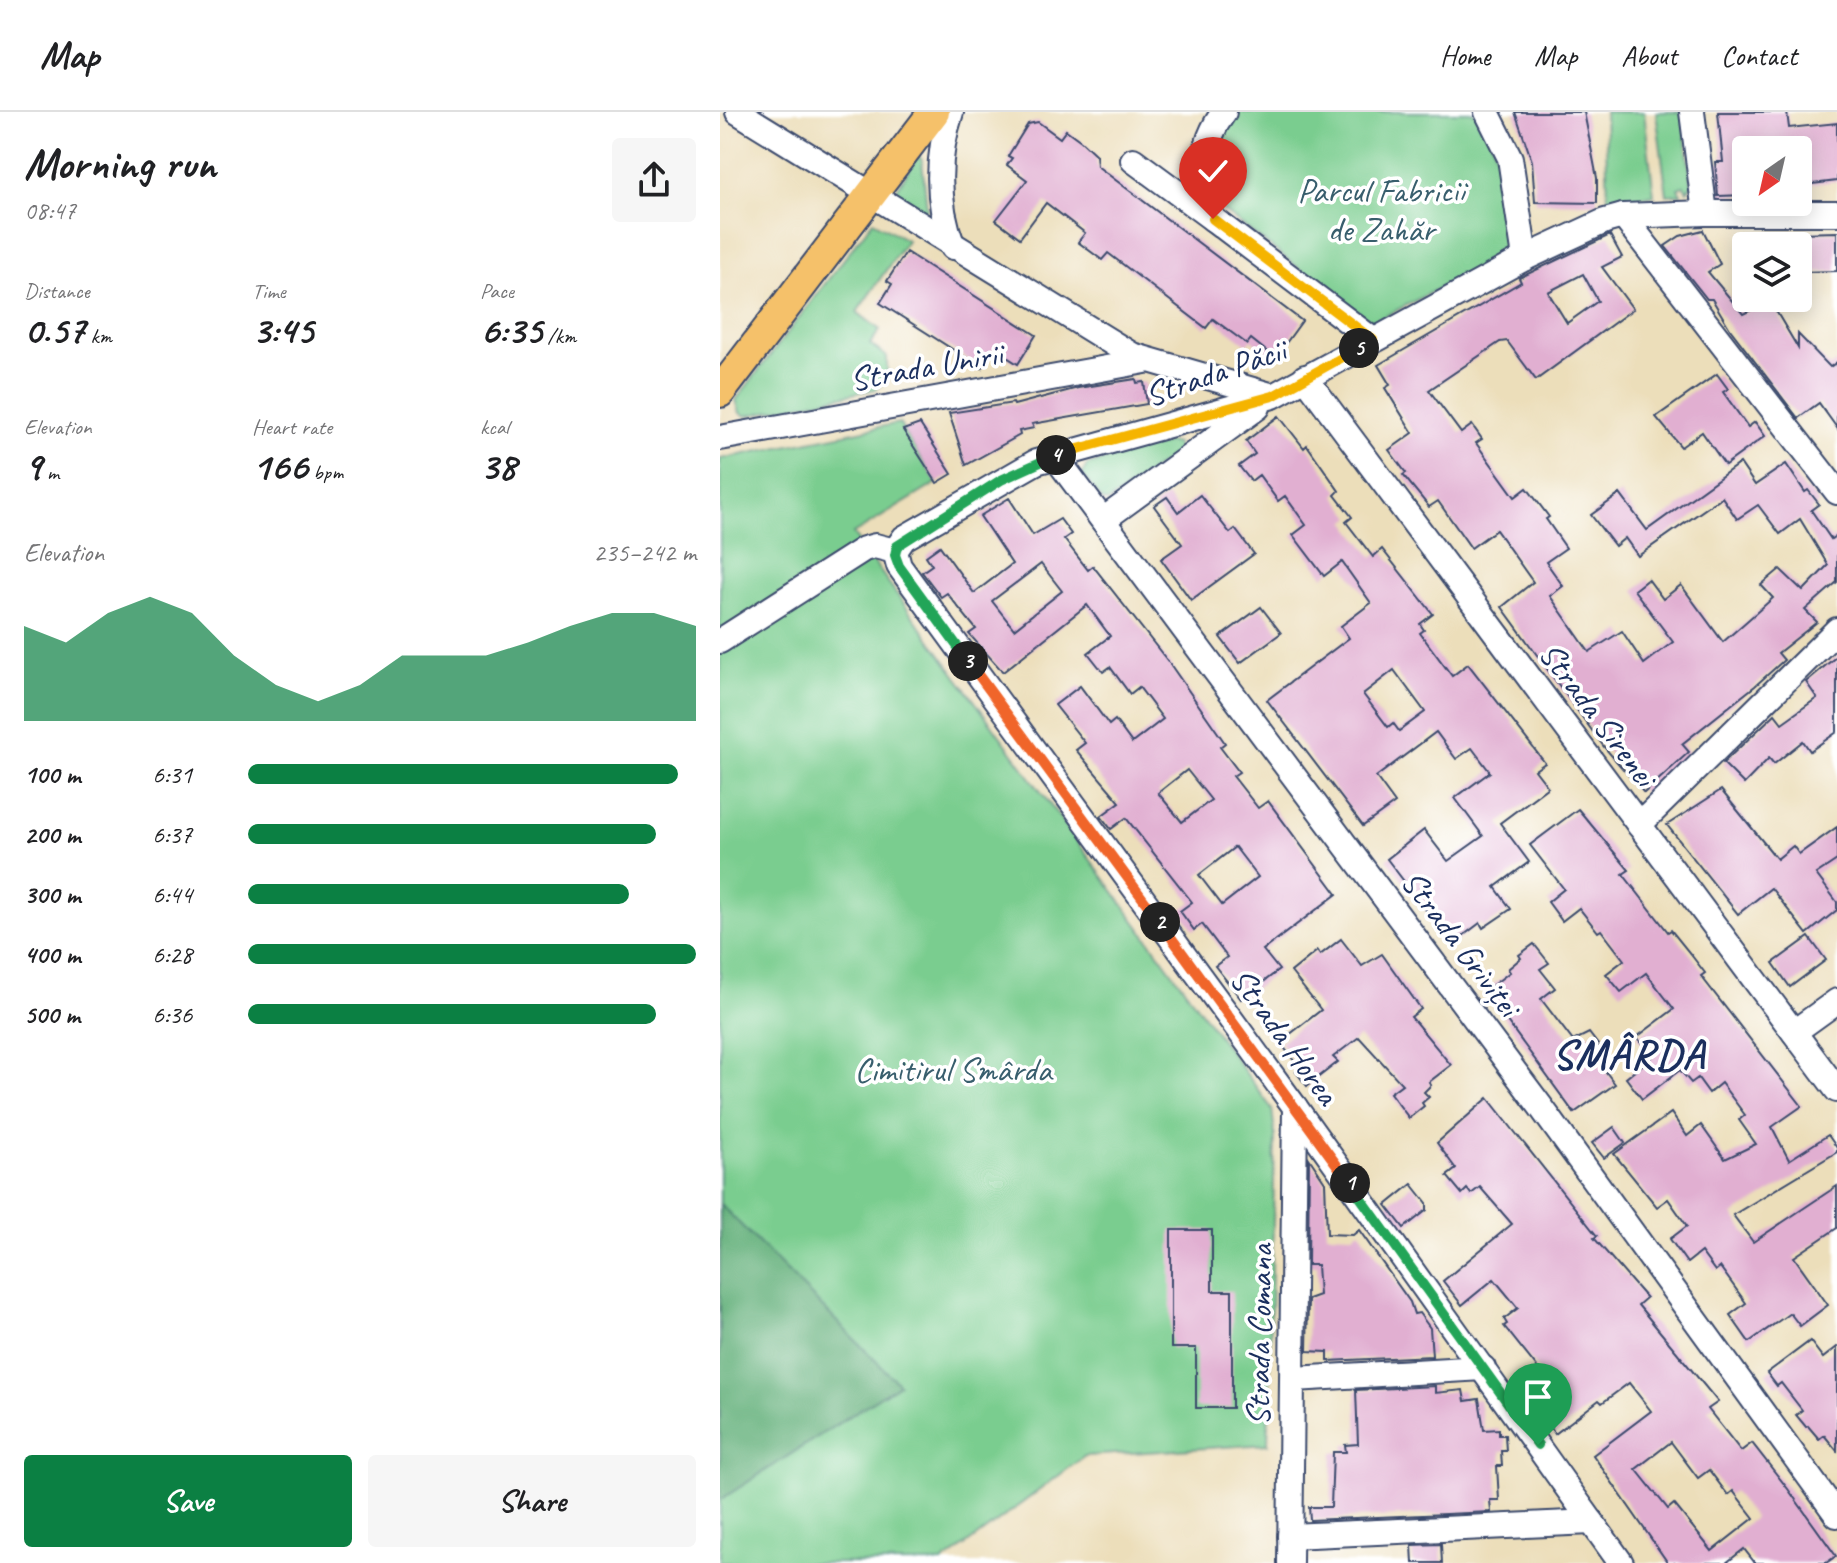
<!DOCTYPE html>
<html lang="en">
<head>
<meta charset="utf-8">
<style>
	:root { --surface:#fff; --page:#f6f6f6; --text:#202124; --muted:#757577; --line:#e0e0e0; --accent:#0b8043 }
	body { margin:0; font-family:Caveat,sans-serif; background:var(--page); color:var(--text); height:100vh; display:flex; flex-direction:column; font-size:30px; white-space:nowrap }
	* { box-sizing:border-box; margin:0 }
	p { font-size:26px; color:var(--muted) }
	.icon { flex:none; width:44px; height:44px; fill:none; stroke:currentColor; stroke-width:2; stroke-linecap:round; stroke-linejoin:round }
	.map { position:relative; flex:1; overflow:hidden }
	.panel { display:flex; flex-direction:column; background:var(--surface); width:720px }
	.panel>* { flex:none }
	.needle { width:52px; rotate:214deg }
	.tools { position:absolute; left:1012px; top:24px; display:grid; gap:16px }
	.tools a { display:grid; place-items:center; width:80px; height:80px; border-radius:8px; background:var(--surface); box-shadow:0 4px 20px #0003; font-size:40px }
	.pin { position:absolute; display:grid; place-items:center; width:68px; height:68px; color:#fff; margin:-82px -34px; border-radius:50% 50% 50% 0; rotate:-45deg; box-shadow:0 0 8px #0007 }
	.pin .icon { rotate:45deg }
	.km { position:absolute; width:40px; height:40px; margin:-20px; border-radius:50%; background:#222; color:#fff; font-size:22px; line-height:40px; text-align:center }
	.round { display:grid; place-items:center; flex:none; width:84px; height:84px; border-radius:8px; background:var(--page) }
	.head { display:flex; align-items:center; justify-content:space-between; height:136px; padding:0 24px }
	h1 { font-size:44px; font-weight:600; line-height:60px }
	.figures { display:grid; grid-template-columns:repeat(3,1fr); gap:12px; height:136px; padding:8px 24px }
	.figures div { display:grid; align-content:center }
	.figures b { font-size:40px; font-weight:600 }
	.figures small { font-size:22px; font-weight:400 }
	.figures p { font-size:22px }
	.chart { height:224px; padding:16px 24px }
	.chart p { display:flex; justify-content:space-between }
	.chart svg { width:100%; height:144px; margin-top:8px; fill:var(--accent); opacity:.7 }
	.button { display:flex; gap:16px; margin-top:auto; padding:16px 24px }
	.button a { flex:1; height:92px; border-radius:8px; background:var(--accent); color:#fff; font-size:32px; font-weight:600; line-height:92px; text-align:center }
	.button a+a { background:var(--page); color:var(--text) }
	ul { padding:0 24px; list-style:none; font-size:26px }
	li { display:grid; grid-template-columns:128px 96px 1fr; align-items:center; height:60px }
	li i { height:20px; border-radius:10px; background:var(--accent) }
	header { display:flex; align-items:center; gap:48px; box-sizing:border-box; height:112px; padding:0 40px; background:var(--surface); border-bottom:2px solid var(--line) }
	header strong { font-size:38px }
	nav { display:flex; gap:44px; margin-inline-start:auto; font-size:28px }
	main { display:flex; flex:1; min-height:0 }
	.map>svg:first-child { display:block }
</style>
</head>
<body>
<header>
<strong>Map</strong>
<nav><a>Home</a><a>Map</a><a>About</a><a>Contact</a></nav>
</header>
<main>
<section class="panel">
<div class="head"><div><h1>Morning run</h1><p>08:47</p></div><a class="round"><svg class="icon" aria-label="share" viewBox="0 0 24 24"><path d="M12 15V3M7 8l5-5 5 5M5 13v7h14v-7"/></svg></a></div>
<div class="figures">
<div><p>Distance</p><b>0.57<small> km</small></b></div>
<div><p>Time</p><b>3:45</b></div>
<div><p>Pace</p><b>6:35<small> /km</small></b></div>
</div>
<div class="figures">
<div><p>Elevation</p><b>9<small> m</small></b></div>
<div><p>Heart rate</p><b>166<small> bpm</small></b></div>
<div><p>kcal</p><b>38</b></div>
</div>
<div class="chart"><p><span>Elevation</span>235–242 m</p>
<svg viewBox="0 0 160 44" preserveAspectRatio="none"><path d="M0 44V15L10 20L20 11L30 6L40 11L50 24L60 33L70 38L80 33L90 24L100 24L110 24L120 20L130 15L140 11L150 11L160 15V44z"/></svg>
</div>
<ul>
<li><b>100 m</b>6:31<i style="width:96%"></i></li>
<li><b>200 m</b>6:37<i style="width:91%"></i></li>
<li><b>300 m</b>6:44<i style="width:85%"></i></li>
<li><b>400 m</b>6:28<i style="width:100%"></i></li>
<li><b>500 m</b>6:36<i style="width:91%"></i></li>
</ul>
<div class="button"><a>Save</a><a>Share</a></div>
</section>
<div class="map">
<svg width="1117" height="1451" viewBox="0 0 1117 1451">
	<rect width="100%" height="100%" fill="#fff"/>
	<filter id="ink" filterUnits="userSpaceOnUse"><feTurbulence type="fractalNoise" baseFrequency=".0125" numOctaves="2"/><feDisplacementMap in="SourceGraphic" scale="16" xChannelSelector="R" yChannelSelector="G"/><feConvolveMatrix kernelMatrix="1 2 1 2 8 2 1 2 1" color-interpolation-filters="sRGB"/></filter>
	<filter id="wash" filterUnits="userSpaceOnUse"><feTurbulence type="fractalNoise" baseFrequency=".006" numOctaves="4" result="noise"/><feDisplacementMap in="SourceGraphic" scale="32" xChannelSelector="R" yChannelSelector="G"/><feGaussianBlur stdDeviation="1.8" result="paint"/><feColorMatrix in="noise" values="0 0 0 0 0 0 0 0 0 0 0 0 0 0 0 0 0 1.4 0 .05"/><feComposite in="paint" operator="in"/></filter>
	<g filter="url(#wash)">
		<rect width="100%" height="100%" fill="#ecdeba"/>
		<g fill="#7acd8f" stroke="#4a7e76" stroke-width="2">
			<path d="M517 0H754C779 28 794 102 789 140L652 211 502 98C489 63 494 30 517 0Z"/>
			<polygon points="885,0 924,0 934,83 888,88"/>
			<polygon points="936,0 962,0 972,73 967,79 964,74 958,76 961,82 947,83"/>
			<polygon points="198,43 202,48 207,97 201,101 176,85 175,80"/>
			<polygon points="153,109 187,128 137,200 160,218 150,232 167,245 167,269 156,277 26,304 20,301 16,288"/>
			<polygon points="179,311 217,371 133,422 552,997 555,1023 548,1332 365,1344 222,1451 0,1451 0,347"/>
			<polygon points="449,330 456,332 458,340 388,390 383,389 362,362 367,353"/>
		</g>
		<polygon fill="#63b07a" stroke="#3f706c" stroke-width="2" points="0,1092 179,1272 0,1388"/>
		<g id="blocks">
			<g fill="#e1afd1" fill-rule="evenodd">
				<polygon points="795,0 864,0 877,66 877,91 815,90 812,49"/>
				<polygon points="998,0 1067,0 1069,16 1117,11 1117,69 1084,73 1081,38 1026,38 1026,83 998,84 995,50 1003,50"/>
				<polygon points="318,10 340,26 346,18 361,29 376,43 377,54 582,209 555,246 531,227 527,232 493,207 486,216 388,141 382,148 358,130 365,121 326,91 300,126 276,108 307,68 287,53 292,46 288,44 308,12"/>
				<polygon points="983,118 1000,152 988,160 1023,202 1050,189 1078,236 1078,222 1110,255 1117,250 1117,316 1099,291 1078,306 1010,217 992,187 987,187 945,134 960,124"/>
				<polygon points="1117,120 1117,159 1078,160 1078,121"/>
				<path d="M890 123 902 145 882 155 913 197 816 268 787 229 780 230 709 278 741 321 752 313 762 327 756 331 795 385 807 376 829 405 826 407 846 436 826 450 843 474 830 484 869 540 902 519 924 552 953 530 914 478 928 467 943 487 961 473 1003 530 1053 486 1041 473 1060 457 1083 479 1108 453 1080 407 1060 422 1038 393 1017 407 1002 385 918 444 905 426 895 434 871 403 900 382 927 418 1020 351 1035 373 1066 352 1085 380 1088 378 1099 392 1091 398 1111 427 1117 423V470L1085 498 1097 510 1058 541 1064 548 1035 574 962 632 969 640 924 681 884 635 782 495 813 470 776 418 751 436 718 389 709 395 683 363 686 361 669 338 693 321 665 276 670 273 658 253 801 170 799 166ZM863 162 878 189 847 211 828 180Z"/>
				<polygon points="186,140 316,223 298,252 274,237 262,256 160,191 172,172 167,169"/>
				<polygon points="997,262 1008,277 1003,280 1028,315 1035,310 1045,324 1005,353 982,320 961,335 936,305"/>
				<polygon points="416,267 417,271 424,270 427,292 312,312 314,316 299,319 300,323 246,353 229,301 293,291 294,293 358,276"/>
				<path d="M559 304 584 336 587 333 619 379 615 383 632 405 626 410 653 445 662 437 713 502 700 512 704 518 700 521 732 564 748 552 825 651 815 658 828 675 780 711 809 750 775 775 791 797 763 816 760 811 732 832 667 747 704 718 728 749 763 724 735 686 770 660 752 636 736 647 716 620 656 665 675 691 643 714 547 588 629 526 621 514 651 491 622 450 604 464 573 423 586 413 565 384 558 389 539 363 531 369 519 354 535 342 526 329ZM674 558 705 600 679 619 673 611 668 615 643 582Z"/>
				<polygon points="200,312 232,362 217,371 183,318"/>
				<polygon points="480,383 510,421 515,417 534,442 471,488 441,447 462,432 434,394 447,385 458,400"/>
				<path d="M289 386 313 423 340 407 351 422 344 427 368 458 373 454 450 552 505 631 500 635 519 660 513 664 538 696 548 689 617 782 543 838 559 858 521 887 495 854 507 845 482 812 474 818 460 799 472 790 406 706 391 717 381 704 400 690 356 638 365 631 335 593 360 574 389 613 395 608 412 631 443 607 419 575 410 582 390 555 383 560 368 541 390 524 367 493 283 560 249 522 256 517 227 481 221 485 202 460 212 453 206 444 220 434 254 481 292 452 260 404ZM321 452 342 479 294 517 272 489ZM467 658 491 688 462 710 438 681ZM515 735 538 765 502 793 479 763Z"/>
				<polygon points="541,495 561,521 520,551 500,525"/>
				<polygon points="1117,544 1117,620 1090,639 1083,629 1054,652 1049,646 1024,672 1003,651 1055,602 1062,611 1097,586 1086,570"/>
				<polygon points="1001,678 1057,747 1073,734 1079,742 1117,715 1117,748 1096,762 1117,790 1117,798 1087,822 1051,776 1018,802 947,713"/>
				<polygon points="858,697 909,758 903,762 948,820 951,818 972,844 985,861 981,864 1082,994 1052,1015 1069,1048 1108,1023 1117,1036 1117,1040 1013,1103 1033,1130 1117,1074 1117,1116 1074,1145 1108,1193 1080,1214 1070,1201 1029,1230 1010,1203 1026,1191 1000,1155 995,1159 981,1140 967,1151 950,1127 967,1114 948,1087 937,1095 894,1042 951,1001 967,1024 981,1013 1005,1047 1036,1032 1019,1008 1025,1003 1001,971 989,981 978,966 971,971 960,958 922,987 906,966 932,945 917,925 954,897 926,861 901,880 886,862 904,848 881,818 878,820 859,796 842,809 828,790 844,777 810,733"/>
				<polygon points="1089,825 1106,848 1070,875 1053,851"/>
				<polygon points="621,827 642,854 662,842 701,897 691,905 731,953 709,970 711,973 704,980 709,985 702,991 704,994 689,1006 670,981 682,972 639,925 613,945 618,950 587,974 576,960 580,957 560,930 601,898 571,860 597,839 600,843"/>
				<polygon points="814,832 829,851 820,857 835,876 821,887 853,929 869,921 882,938 874,944 895,972 854,1001 765,879 790,860 788,857 801,846 799,843"/>
				<path d="M768 986 877 1124 874 1126 926 1186 918 1193 998 1290 988 1297 1021 1339 1032 1331 1068 1377 1116 1444 1106 1451H1035L1024 1437 1006 1451H948L873 1343 931 1299 909 1271 882 1291 879 1288 835 1322 816 1295 834 1277 784 1214 787 1212 784 1207 798 1196 774 1167 742 1193 723 1169 792 1112 760 1075 751 1082 747 1077 742 1082 727 1064 736 1057 717 1031ZM951 1330 978 1366 989 1358 1008 1383 1013 1379 1034 1406 992 1439 954 1392 948 1397 916 1357Z"/>
				<polygon points="894,1015 905,1031 884,1046 872,1031"/>
				<polygon points="589,1046 605,1070 607,1122 633,1123 639,1118 690,1190 694,1202 699,1201 710,1216 712,1244 608,1249 608,1240 587,1239 588,1187 599,1183 597,1153 588,1153"/>
				<polygon points="692,1072 707,1091 707,1098 684,1116 666,1093"/>
				<polygon points="451,1118 492,1118 492,1179 512,1179 512,1296 476,1296 476,1236 451,1236"/>
				<polygon points="1090,1229 1103,1246 1117,1235 1117,1339 1104,1323 1099,1327 1088,1314 1086,1315 1076,1303 1082,1298 1061,1271 1057,1274 1047,1261"/>
				<polygon points="715,1274 715,1281 743,1278 745,1289 759,1287 764,1318 779,1317 779,1323 785,1323 786,1339 781,1339 782,1354 777,1354 779,1388 770,1388 771,1400 590,1408 589,1395 611,1395 613,1340 626,1340 625,1333 638,1332 636,1278"/>
				<polygon points="721,1432 722,1451 693,1451 692,1433"/>
			</g>
		</g>
	</g>
	<g filter="url(#ink)">
		<use href="#blocks" fill-opacity="0" stroke="#3a496c" stroke-width="2"/>
		<g fill="none" stroke-linecap="round" stroke-linejoin="round">
			<defs>
				<g id="minor">
					<polyline points="18,0 412,243 550,283"/>
					<path d="M231 0C216 46 216 90 233 135"/>
					<path d="M504 0C480 32 478 71 493 107L653 228"/>
					<polyline points="767,0 790,46 805,146"/>
					<polyline points="972,0 985,101"/>
					<polyline points="413,48 493,107"/>
					<polyline points="903,104 1117,380"/>
					<polyline points="585,265 1117,978"/>
					<polyline points="0,326 425,249"/>
					<polyline points="334,343 821,995 1117,1403"/>
					<polyline points="383,408 538,295"/>
					<polyline points="175,439 179,454 575,995 901,1451"/>
					<polyline points="175,439 184,426 316,350 553,284 805,146 885,109 903,104 985,101 1117,101"/>
					<polyline points="0,529 144,437 155,434 175,439"/>
					<polyline points="919,713 1117,518"/>
					<polyline points="1074,920 1117,889"/>
					<polyline points="574,1267 763,1256"/>
					<polyline points="570,1424 872,1410"/>
					<polyline points="570,1451 575,995"/>
				</g>
				<polyline id="major" points="0,280 214,0"/>
			</defs>
			<use href="#minor" stroke="#3a496c" stroke-width="28"/>
			<use href="#major" stroke="#3a496c" stroke-width="34"/>
			<use href="#minor" stroke="#fff" stroke-width="24"/>
			<use href="#major" stroke="#f5c16b" stroke-width="30"/>
		</g>
	</g>
	<g fill="none" stroke-linecap="round" stroke-linejoin="round" filter="url(#ink)">
		<defs>
			<polyline id="split-1" points="630,1071 818,1333"/>
			<polyline id="split-2" points="440,810 630,1071"/>
			<polyline id="split-3" points="248,549 440,810"/>
			<polyline id="split-4" points="248,549 179,454 175,443 177,434 281,368 336,343"/>
			<polyline id="split-5" points="336,343 553,284 639,236"/>
			<polyline id="split-6" points="493,107 653,228 639,236"/>
		</defs>
		<use href="#split-1" stroke="#fff" stroke-width="16"/>
		<use href="#split-2" stroke="#fff" stroke-width="16"/>
		<use href="#split-3" stroke="#fff" stroke-width="16"/>
		<use href="#split-4" stroke="#fff" stroke-width="16"/>
		<use href="#split-5" stroke="#fff" stroke-width="16"/>
		<use href="#split-6" stroke="#fff" stroke-width="16"/>
		<use href="#split-1" stroke="#22a559" stroke-width="10"/>
		<use href="#split-2" stroke="#f0652b" stroke-width="10"/>
		<use href="#split-3" stroke="#f0652b" stroke-width="10"/>
		<use href="#split-4" stroke="#22a559" stroke-width="10"/>
		<use href="#split-5" stroke="#f5b400" stroke-width="10"/>
		<use href="#split-6" stroke="#f5b400" stroke-width="10"/>
	</g>
	<g text-anchor="middle" dominant-baseline="central" stroke-width="7" stroke-linejoin="round" paint-order="stroke">
		<g font-size="34" fill="#385e6d" stroke="#fff">
			<text x="661" y="78">Parcul Fabricii<tspan x="661" dy="39">de Zahăr</tspan></text>
			<text x="233" y="957">Cimitirul Smârda</text>
		</g>
		<g font-size="34" fill="#1b2f5e" stroke="#fff">
			<text transform="translate(206 254) rotate(-10)">Strada Unirii</text>
			<text transform="translate(495 260) rotate(-19)">Strada Păcii</text>
			<text transform="translate(878 602) rotate(53)">Strada Sirenei</text>
			<text transform="translate(741 831) rotate(53)">Strada Griviței</text>
			<text transform="translate(565 924) rotate(54)">Strada Horea</text>
			<text transform="translate(539 1223) rotate(-89)">Strada Comana</text>
		</g>
		<g font-size="42" font-weight="bold" letter-spacing="2" fill="#1b2f5e" stroke="#fff">
			<text x="909" y="942">SMÂRDA</text>
		</g>
	</g>
</svg>
<div class="tools">
<a><svg class="needle" viewBox="-14 -14 28 28"><path d="M0-13l5 13h-10z" fill="#e53935"/><path d="M0 13l5-13h-10z" fill="#757577"/></svg></a>
<a><svg class="icon" aria-label="layers" viewBox="0 0 24 24"><path d="M12 4l9 5-9 5-9-5zM3 14l9 5 9-5"/></svg></a>
</div>
<div class="pin" style="left:818px;top:1333px;background:#1e9e55"><svg class="icon" aria-label="arrive" viewBox="0 0 24 24"><path d="M6 21V4h12l-3 4 3 4H6"/></svg></div>
<div class="pin" style="left:493px;top:107px;background:#d93025"><svg class="icon" aria-label="check" viewBox="0 0 24 24"><path d="M5 12l5 5 9-10"/></svg></div>
<b class="km" style="left:630px;top:1071px">1</b>
<b class="km" style="left:440px;top:810px">2</b>
<b class="km" style="left:248px;top:549px">3</b>
<b class="km" style="left:336px;top:343px">4</b>
<b class="km" style="left:639px;top:236px">5</b>
</div>
</main>
</body>
</html>
